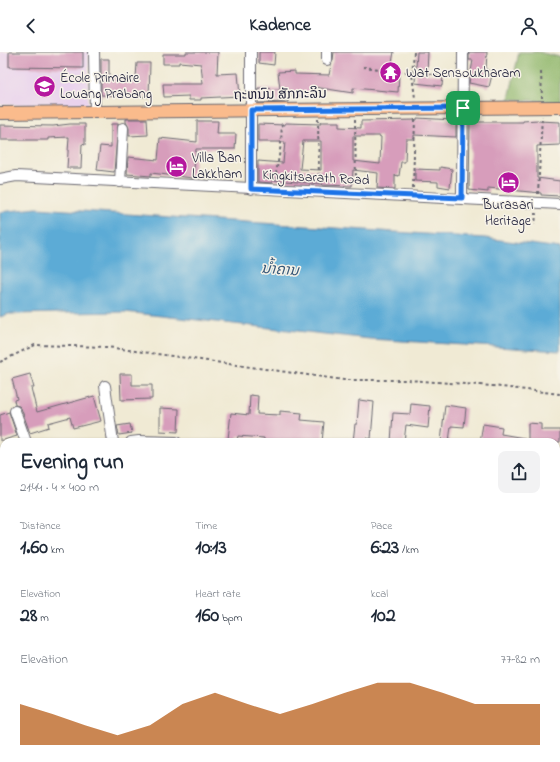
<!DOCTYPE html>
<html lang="en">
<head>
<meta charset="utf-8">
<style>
	:root { --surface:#fff; --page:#f2f2f3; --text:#1f2937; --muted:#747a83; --accent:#b45309 }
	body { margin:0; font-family:"Indie Flower","Noto Sans Lao",sans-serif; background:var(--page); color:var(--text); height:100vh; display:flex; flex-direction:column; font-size:15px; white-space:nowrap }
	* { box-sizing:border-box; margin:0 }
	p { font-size:13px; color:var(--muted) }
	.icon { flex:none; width:22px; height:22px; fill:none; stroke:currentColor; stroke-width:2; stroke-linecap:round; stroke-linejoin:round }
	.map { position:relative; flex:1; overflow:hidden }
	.side { position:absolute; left:0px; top:386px; width:560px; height:324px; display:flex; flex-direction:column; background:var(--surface); border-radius:12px 12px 0 0; box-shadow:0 1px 3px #0004 }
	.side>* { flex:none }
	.pin { position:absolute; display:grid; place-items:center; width:34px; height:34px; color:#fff; margin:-17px; border-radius:8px; box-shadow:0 2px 6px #0006 }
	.round { display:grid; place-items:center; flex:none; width:42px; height:42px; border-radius:8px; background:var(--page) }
	.headline { display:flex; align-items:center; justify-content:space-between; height:68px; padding:0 20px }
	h1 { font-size:22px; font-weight:800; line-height:30px }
	.figures { display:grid; grid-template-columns:repeat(3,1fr); gap:6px; height:68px; padding:4px 20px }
	.figures div { display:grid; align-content:center }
	.figures b { font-size:20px; font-weight:800 }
	.figures small { font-size:11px; font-weight:400 }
	.figures p { font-size:11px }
	.chart { height:112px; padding:8px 20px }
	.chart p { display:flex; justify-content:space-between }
	.chart svg { width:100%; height:72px; margin-top:4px; fill:var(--accent); opacity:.7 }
	header { display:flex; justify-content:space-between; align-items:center; height:52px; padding:0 20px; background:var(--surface); font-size:18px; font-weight:800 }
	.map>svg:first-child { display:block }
</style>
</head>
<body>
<header><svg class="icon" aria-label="back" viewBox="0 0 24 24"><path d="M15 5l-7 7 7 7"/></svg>Kadence<svg class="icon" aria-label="person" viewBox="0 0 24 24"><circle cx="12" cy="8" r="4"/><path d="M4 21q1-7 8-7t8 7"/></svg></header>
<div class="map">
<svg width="560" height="710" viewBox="0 0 560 710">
	<rect width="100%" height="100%" fill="#f7f3e8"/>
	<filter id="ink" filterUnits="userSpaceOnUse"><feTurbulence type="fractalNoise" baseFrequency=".025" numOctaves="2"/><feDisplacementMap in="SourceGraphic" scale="8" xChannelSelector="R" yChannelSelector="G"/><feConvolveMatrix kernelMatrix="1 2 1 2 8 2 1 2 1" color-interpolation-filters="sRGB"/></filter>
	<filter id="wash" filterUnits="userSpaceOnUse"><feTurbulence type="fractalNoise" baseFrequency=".012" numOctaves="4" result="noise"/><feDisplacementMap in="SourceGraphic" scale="16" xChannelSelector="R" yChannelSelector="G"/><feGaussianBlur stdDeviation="0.9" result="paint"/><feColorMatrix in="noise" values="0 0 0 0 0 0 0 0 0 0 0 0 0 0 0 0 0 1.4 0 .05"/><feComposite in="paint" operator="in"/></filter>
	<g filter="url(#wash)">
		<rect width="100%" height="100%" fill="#f0ead4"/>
		<polygon fill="#e9d2ed" points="0,0 9,0 9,15 83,16 83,0 89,0 88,53 0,53"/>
		<g fill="#92b86d" stroke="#5a6d54">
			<polygon points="519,0 538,0 560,5 560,50 509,47"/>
			<polygon points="556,435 560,436 560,683 556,685"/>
		</g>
		<polygon fill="#5cabd6" stroke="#3f6688" points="37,156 485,186 560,196 560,299 370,287 125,260 8,262 0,265 0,160"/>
		<g id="blocks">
			<g fill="#d79dbb" fill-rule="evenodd">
				<polygon points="9,0 83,0 83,16 9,15"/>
				<polygon points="186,0 218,0 217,22 238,21 240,44 201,46 201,48 189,48 189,44 164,45 163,32 203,32 201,12 179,10 179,12 163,12 163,2 186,2"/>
				<polygon points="259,0 275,0 274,13 259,11"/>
				<polygon points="334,0 394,0 390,21 399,22 398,40 353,36 353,41 314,35 314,44 288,44 288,50 258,51 258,36 280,37 278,20 295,19 295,22 329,23 331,13 333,8"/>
				<polygon points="417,0 428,0 427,22 443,23 442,34 415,31"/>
				<polygon points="469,0 487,0 486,18 493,19 489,35 469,31 473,8 469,8"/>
				<polygon points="101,7 109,7 109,25 136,26 137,11 150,11 149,45 101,43"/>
				<path d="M417 66 454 68V71H456V85L414 83V87H406L405 110H401L399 124 395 123V137L377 136 378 121 353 118 352 134 322 133 323 132 272 128V131L258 130V109L283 111 285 90H258V72L285 73V71L321 72 320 70H339V75L361 76V69L417 68ZM353 84H379L381 85 380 112 353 109ZM303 89H321V118L300 117Z"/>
				<polygon points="126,67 147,67 148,83 129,84 129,76 126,70"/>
				<polygon points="538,68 538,69 560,70 560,93 537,94 537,126 560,129 560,144 541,143 541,141 488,136 488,140 469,138 470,70 523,70 523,69"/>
				<polygon points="197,69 218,69 217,82 236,82 235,97 196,97 193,126 151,121 151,124 127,122 128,105 158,108 160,86 197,90"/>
				<polygon points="70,72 85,72 85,93 82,92 81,116 67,116 69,85 48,86 48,88 0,88 0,73 53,74"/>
				<polygon points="111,72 118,72 114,120 97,118 100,94 111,95"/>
				<polygon points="440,115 452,117 450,136 438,134 438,130 415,129 415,117 440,118"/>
				<polygon points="30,322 34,336 31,336 37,360 94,344 101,369 73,376 70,365 48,371 49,375 30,381 21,356 19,354 15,353 14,348 17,347 12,327"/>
				<polygon points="120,322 132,322 132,333 152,333 152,347 121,348"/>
				<polygon points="250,343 258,344 257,362 280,363 280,359 302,361 301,368 324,370 322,390 300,388 300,390 264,390 264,386 238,384 237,388 228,387 231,361 249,363"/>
				<polygon points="359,348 374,350 371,387 366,386 366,390 353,390 355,372 357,372"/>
				<polygon points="411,352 430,354 428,376 406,373 404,390 391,390 393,361 410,362"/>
				<polygon points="445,353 466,356 464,375 451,374 449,390 441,390"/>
				<polygon points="160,356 179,357 178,380 160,379"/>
				<polygon points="9,360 17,384 0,389 0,363"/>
				<polygon points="528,371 541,372 541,378 560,378 560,390 528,390"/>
				<polygon points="130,372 132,381 119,383 117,374"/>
				<polygon points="483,372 502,375 501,382 524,386 524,390 480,390"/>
			</g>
		</g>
	</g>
	<g filter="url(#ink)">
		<use href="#blocks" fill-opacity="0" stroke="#6a6871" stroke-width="1"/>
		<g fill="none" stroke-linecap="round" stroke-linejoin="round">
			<defs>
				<g id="minor">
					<polyline points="94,0 95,60"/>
					<polyline points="251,0 251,137"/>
					<polyline points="327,8 327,0"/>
					<polyline points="0,127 16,124 560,152"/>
					<polyline points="120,130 123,76"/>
					<polyline points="462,146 463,0"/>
					<polyline points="105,334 113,390"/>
					<polyline points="15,359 26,390"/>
					<polyline points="131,390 139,389 176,390"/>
					<polyline points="556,424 560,424"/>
					<polyline points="0,457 4,454"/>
					<polyline points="0,622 4,629"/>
					<polyline points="50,706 53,710"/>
					<polyline points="221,706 221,710"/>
					<polyline points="484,706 484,710"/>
					<polyline points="347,710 349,706"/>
				</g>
				<polyline id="major" points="0,61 560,55"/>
			</defs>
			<use href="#minor" stroke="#6a6871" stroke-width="12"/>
			<use href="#major" stroke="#6a6871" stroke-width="14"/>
			<g stroke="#6a6871" stroke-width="2" stroke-dasharray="3 3" stroke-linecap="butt">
				<polyline points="414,0 412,22 415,46"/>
				<polyline points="363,15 412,21"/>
				<polyline points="541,20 542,46"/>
				<polyline points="318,67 319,131"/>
				<polyline points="355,67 356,132"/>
				<polyline points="275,128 281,92 282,69"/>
				<polyline points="413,136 415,66"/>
				<polyline points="538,142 542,64"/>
				<polyline points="534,162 536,162 535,173"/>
				<polyline points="0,310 35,293 107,295 344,328 408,328 493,334 560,342"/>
				<polyline points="556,493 560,487"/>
			</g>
			<use href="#minor" stroke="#fff" stroke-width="10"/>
			<use href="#major" stroke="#fabb8c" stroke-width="12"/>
		</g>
	</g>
	<g fill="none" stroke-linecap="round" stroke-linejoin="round" filter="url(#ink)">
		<defs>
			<polygon id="route" points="463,56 462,146 251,137 251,58"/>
		</defs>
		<use href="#route" stroke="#fff" stroke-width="8"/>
		<use href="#route" stroke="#1a73e8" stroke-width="5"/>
	</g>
	<defs>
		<symbol id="temple-disc" viewBox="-11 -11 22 22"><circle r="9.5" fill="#b5179e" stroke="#f7f3e8"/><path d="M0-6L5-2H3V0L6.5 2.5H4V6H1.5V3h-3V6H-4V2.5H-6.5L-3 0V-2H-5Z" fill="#fff"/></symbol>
		<symbol id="school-disc" viewBox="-11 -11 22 22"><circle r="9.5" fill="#b5179e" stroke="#f7f3e8"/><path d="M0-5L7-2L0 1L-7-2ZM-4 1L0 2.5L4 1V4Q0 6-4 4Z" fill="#fff"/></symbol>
		<symbol id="hotel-disc" viewBox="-11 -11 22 22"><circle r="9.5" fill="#b5179e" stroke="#f7f3e8"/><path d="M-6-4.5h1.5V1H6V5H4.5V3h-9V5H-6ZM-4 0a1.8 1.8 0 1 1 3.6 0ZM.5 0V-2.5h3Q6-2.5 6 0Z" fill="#fff"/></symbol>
	</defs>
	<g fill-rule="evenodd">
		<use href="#temple-disc" x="378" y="8" width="25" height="25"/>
		<use href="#school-disc" x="32" y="22" width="25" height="25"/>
		<use href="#hotel-disc" x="164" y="102" width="25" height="25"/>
		<use href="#hotel-disc" x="496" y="118" width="25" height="25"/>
	</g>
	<g text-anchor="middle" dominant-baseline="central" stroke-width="3" stroke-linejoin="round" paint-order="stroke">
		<g font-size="14" fill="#22223b" stroke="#f7f3e8" text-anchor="start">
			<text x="406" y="21">Wat Sensoukharam</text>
			<text x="60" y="26">École Primaire<tspan x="60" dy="16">Louang Prabang</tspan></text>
			<text x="192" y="106">Villa Ban<tspan x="192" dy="16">Lakkham</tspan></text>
			<text x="508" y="153" text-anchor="middle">Burasari<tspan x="508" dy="16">Heritage</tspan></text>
		</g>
		<g font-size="14" fill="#22223b" stroke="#f7f3e8">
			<text transform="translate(280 43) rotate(-1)">ຖະຫນົນ ສັກກະລິນ</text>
			<text transform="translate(316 126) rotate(3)">Kingkitsarath Road</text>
		</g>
		<g font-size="15" font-style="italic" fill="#395979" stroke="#f7f3e8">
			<text transform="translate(280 218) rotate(4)">ນ້ຳຄານ</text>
		</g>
	</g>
</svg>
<div class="pin" style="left:463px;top:56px;background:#1e9e55"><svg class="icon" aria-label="arrive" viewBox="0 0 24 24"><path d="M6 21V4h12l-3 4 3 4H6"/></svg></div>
<section class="side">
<div class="headline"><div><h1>Evening run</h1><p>21:44 · 4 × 400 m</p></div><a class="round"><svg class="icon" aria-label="share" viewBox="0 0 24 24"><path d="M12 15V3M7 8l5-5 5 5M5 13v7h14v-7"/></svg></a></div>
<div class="figures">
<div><p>Distance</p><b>1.60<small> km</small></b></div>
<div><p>Time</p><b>10:13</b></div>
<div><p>Pace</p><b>6:23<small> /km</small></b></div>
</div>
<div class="figures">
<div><p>Elevation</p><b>28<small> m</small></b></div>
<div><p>Heart rate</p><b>160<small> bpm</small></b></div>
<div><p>kcal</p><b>102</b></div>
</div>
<div class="chart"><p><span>Elevation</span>77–82 m</p>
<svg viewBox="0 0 160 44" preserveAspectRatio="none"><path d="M0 44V19L10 25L20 32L30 38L40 32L50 19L60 12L70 19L80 25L90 19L100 12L110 6L120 6L130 12L140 19L150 19L160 19V44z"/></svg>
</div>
</section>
</div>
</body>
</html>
